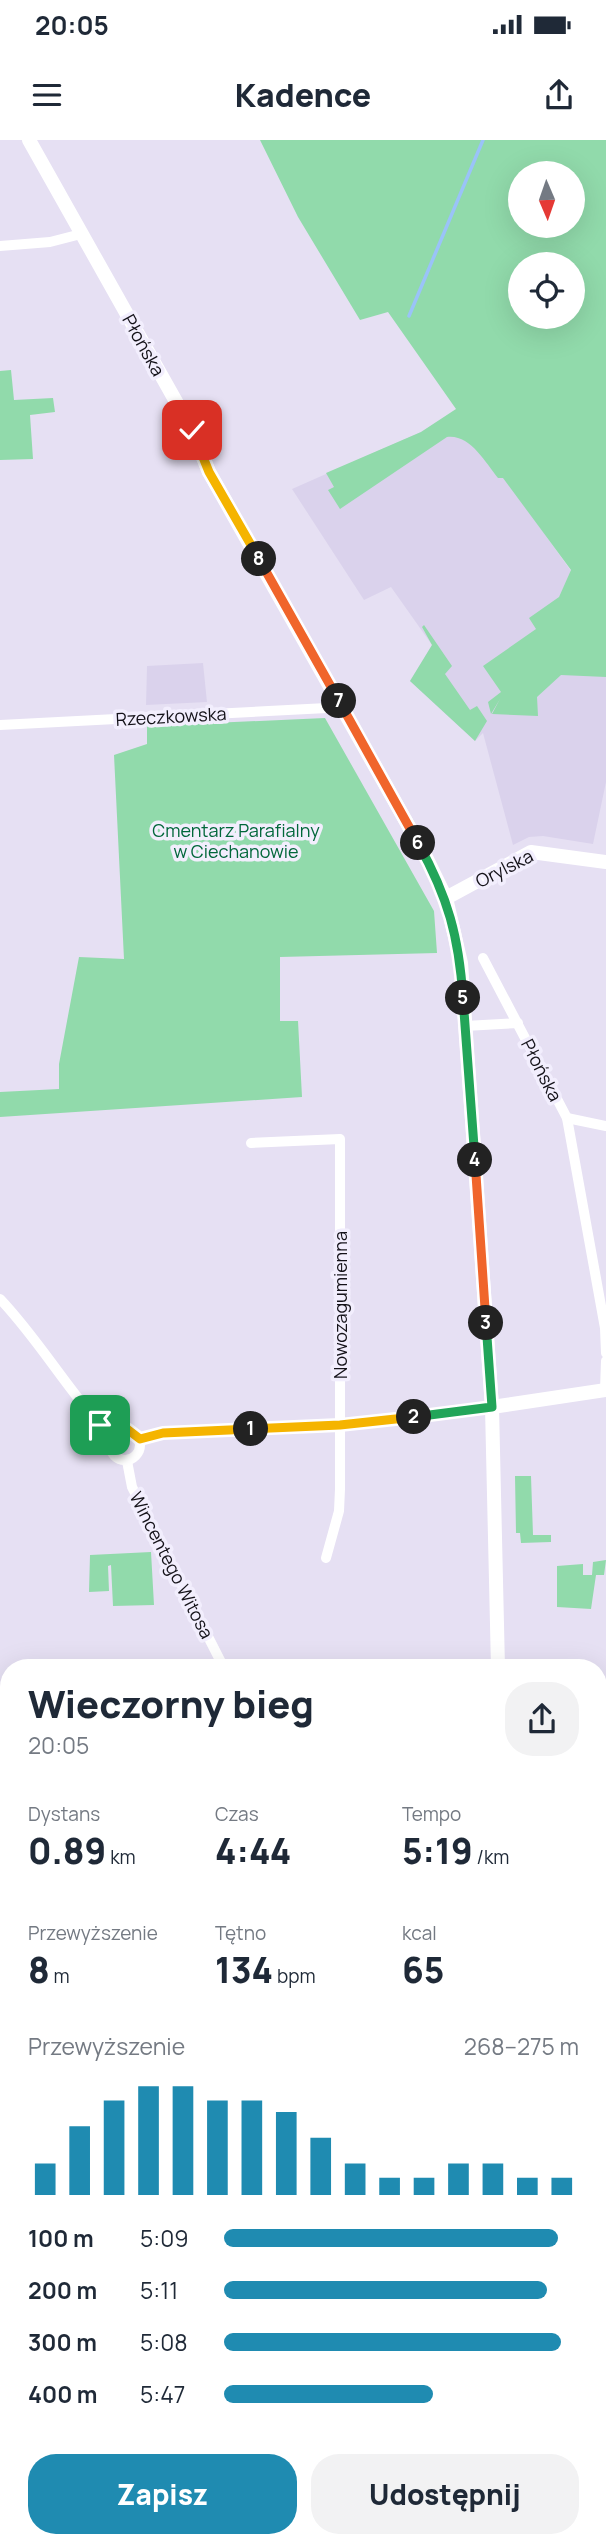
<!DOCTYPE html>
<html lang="pl">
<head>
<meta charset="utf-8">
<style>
	:root { --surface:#fff; --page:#f2f2f3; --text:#1f2937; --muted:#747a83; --accent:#1f8bb1 }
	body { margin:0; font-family:Manrope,sans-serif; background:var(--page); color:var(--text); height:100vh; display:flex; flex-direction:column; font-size:26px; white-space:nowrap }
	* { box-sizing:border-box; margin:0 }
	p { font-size:23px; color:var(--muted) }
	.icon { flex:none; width:38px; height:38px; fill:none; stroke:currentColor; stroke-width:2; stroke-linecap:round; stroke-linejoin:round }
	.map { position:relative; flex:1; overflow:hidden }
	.side { position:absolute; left:0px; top:1519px; width:607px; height:889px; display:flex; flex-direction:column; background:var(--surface); border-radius:28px 28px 0 0; box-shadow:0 7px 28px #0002 }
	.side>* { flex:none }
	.needle { width:46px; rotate:178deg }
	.controls { position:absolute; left:508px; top:21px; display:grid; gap:14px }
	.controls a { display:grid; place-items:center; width:77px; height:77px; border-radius:50%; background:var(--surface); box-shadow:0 7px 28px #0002; font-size:35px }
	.pin { position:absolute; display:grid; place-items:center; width:60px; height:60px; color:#fff; margin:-30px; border-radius:14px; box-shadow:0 4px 10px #0006 }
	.km { position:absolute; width:35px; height:35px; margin:-18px; border-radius:50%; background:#222; color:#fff; font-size:19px; line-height:35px; text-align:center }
	.round { display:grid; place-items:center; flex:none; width:74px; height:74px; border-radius:28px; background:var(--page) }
	.head { display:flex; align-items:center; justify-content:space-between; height:119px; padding:0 28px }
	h1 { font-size:38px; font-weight:800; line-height:52px }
	.stats { display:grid; grid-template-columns:repeat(3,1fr); gap:10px; height:119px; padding:7px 28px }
	.stats div { display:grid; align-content:center }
	.stats b { font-size:35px; font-weight:800 }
	.stats small { font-size:19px; font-weight:400 }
	.stats p { font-size:19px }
	.chart { height:196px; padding:14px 28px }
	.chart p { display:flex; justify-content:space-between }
	.chart svg { width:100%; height:126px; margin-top:7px; stroke:var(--accent); stroke-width:6 }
	.cta { display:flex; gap:14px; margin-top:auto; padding:14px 28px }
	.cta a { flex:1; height:80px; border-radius:28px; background:var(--accent); color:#fff; font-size:28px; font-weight:800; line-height:80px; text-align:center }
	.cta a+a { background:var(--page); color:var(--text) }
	ul { padding:0 28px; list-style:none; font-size:23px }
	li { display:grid; grid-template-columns:112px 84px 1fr; align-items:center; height:52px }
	li i { height:18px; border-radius:9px; background:var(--accent) }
	.status { display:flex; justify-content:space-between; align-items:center; height:49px; padding:0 35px; background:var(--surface); direction:ltr }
	.status svg { height:19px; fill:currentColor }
	header { display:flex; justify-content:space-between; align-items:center; height:91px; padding:0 28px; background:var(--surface); font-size:32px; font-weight:800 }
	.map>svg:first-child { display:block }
</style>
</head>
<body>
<div class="status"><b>20:05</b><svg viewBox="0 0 49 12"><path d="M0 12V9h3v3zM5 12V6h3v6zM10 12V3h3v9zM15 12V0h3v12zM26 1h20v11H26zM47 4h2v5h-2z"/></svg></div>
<header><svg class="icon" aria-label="menu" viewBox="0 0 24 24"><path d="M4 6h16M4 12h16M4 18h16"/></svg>Kadence<svg class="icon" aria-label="share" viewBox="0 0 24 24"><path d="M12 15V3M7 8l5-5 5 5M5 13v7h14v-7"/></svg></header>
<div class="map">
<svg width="606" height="2408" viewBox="0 0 606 2408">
	<rect width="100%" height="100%" fill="#e6e0f3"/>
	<g fill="#dad2ec">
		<polygon points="456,270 571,431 557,462 606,485 606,642 593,704 543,696 529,697 513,705 483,593 475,601 410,541 432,505 391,447 364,460 292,349 421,292"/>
		<polygon points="203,523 207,562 146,565 147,526"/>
	</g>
	<g fill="#91daab" fill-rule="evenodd">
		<path d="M260 0H606V537L561 535 537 557 538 576 492 574 500 559 491 574 488 562 501 552 483 526 536 489 529 478 559 457 571 430 503 338H498C485 322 470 294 447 297L340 369 328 350 334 347 326 333 421 292 456 269 388 172 360 180 298 77ZM572 33V86H520V33ZM572 124V177H520V124Z"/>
		<polygon points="11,230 14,260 53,258 55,272 30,275 33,319 0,320 0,231"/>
		<polygon points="424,485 452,526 445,534 470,570 477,566 487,581 475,601 410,541 432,505 422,487"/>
		<polygon points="325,578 434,771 437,813 280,817 280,881 298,881 302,957 0,977 0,952 59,949 59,924 79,817 124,819 114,615 147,604 147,586"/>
		<polygon points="515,1336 531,1336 533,1395 551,1395 551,1402 521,1403 520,1393 516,1393"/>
		<polygon points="151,1412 154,1465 113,1466 111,1425 108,1426 109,1451 89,1452 90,1415"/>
		<polygon points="606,1420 604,1435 596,1435 591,1469 557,1467 557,1426 583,1424 583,1435 592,1435 593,1422"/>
	</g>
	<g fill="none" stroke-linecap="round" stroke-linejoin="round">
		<polyline stroke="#9ac3f8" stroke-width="3.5" points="409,176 483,0"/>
		<g stroke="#fff" stroke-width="10">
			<polyline points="0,106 50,102 81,94"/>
			<polyline points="0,585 327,568 341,564"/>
			<polyline points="483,818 567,978 605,1188 606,1213"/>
			<polyline points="465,886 518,883"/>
			<polyline points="567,978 606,986"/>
			<polyline points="251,1003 340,999 340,1349 339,1371 326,1418"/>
			<path d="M0 1159C41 1202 70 1255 112 1297"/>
			<polyline points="605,1250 606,1221"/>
			<circle cx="125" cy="1305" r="15"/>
			<polyline points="140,1299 163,1293 340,1285 492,1267"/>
			<polyline points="127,1321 132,1347 224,1528"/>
			<polyline points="598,1630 606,1631"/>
			<polyline points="0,1671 9,1670"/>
			<polyline points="598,1814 606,1816"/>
			<polyline points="0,2127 9,2127"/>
			<polyline points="598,2247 606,2247"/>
			<polyline points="598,2387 606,2387"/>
			<polyline points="299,2408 330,2399"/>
		</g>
		<g stroke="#fff" stroke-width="14">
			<polyline points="29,0 192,290 209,332 232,373 425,715 446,758 461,823 492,1267 498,1528"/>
			<polyline points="446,758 531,712 606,722"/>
			<polyline points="492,1267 606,1250"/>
			<polyline points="103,2408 107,2399"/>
		</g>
		<g stroke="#fff" stroke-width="16">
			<polyline points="0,2084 9,2082"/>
			<polyline points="598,2104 606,2104"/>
			<polyline points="598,2121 606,2122"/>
		</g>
	</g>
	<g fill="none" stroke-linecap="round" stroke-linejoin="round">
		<defs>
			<polyline id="split-1" points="100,1285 112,1297 127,1289 140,1299 163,1293 251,1289"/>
			<polyline id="split-2" points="251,1289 340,1285 414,1277"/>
			<polyline id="split-3" points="414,1277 492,1267 486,1183"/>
			<polyline id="split-4" points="475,1020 486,1183"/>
			<polyline id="split-5" points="463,858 475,1020"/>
			<path id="split-6" d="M418 703C448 757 459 797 463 858"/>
			<polyline id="split-7" points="339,561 418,703"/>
			<polyline id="split-8" points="259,419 339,561"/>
			<polyline id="split-9" points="192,290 209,332 259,419"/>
		</defs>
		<use href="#split-1" stroke="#fff" stroke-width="14"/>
		<use href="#split-2" stroke="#fff" stroke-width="14"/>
		<use href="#split-3" stroke="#fff" stroke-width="14"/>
		<use href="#split-4" stroke="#fff" stroke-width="14"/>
		<use href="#split-5" stroke="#fff" stroke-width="14"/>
		<use href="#split-6" stroke="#fff" stroke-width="14"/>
		<use href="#split-7" stroke="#fff" stroke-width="14"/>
		<use href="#split-8" stroke="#fff" stroke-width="14"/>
		<use href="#split-9" stroke="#fff" stroke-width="14"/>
		<use href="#split-1" stroke="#f5b400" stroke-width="9"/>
		<use href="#split-2" stroke="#f5b400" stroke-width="9"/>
		<use href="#split-3" stroke="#22a559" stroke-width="9"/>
		<use href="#split-4" stroke="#f0652b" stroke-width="9"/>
		<use href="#split-5" stroke="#22a559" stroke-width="9"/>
		<use href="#split-6" stroke="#22a559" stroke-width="9"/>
		<use href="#split-7" stroke="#f0652b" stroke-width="9"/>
		<use href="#split-8" stroke="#f0652b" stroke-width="9"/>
		<use href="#split-9" stroke="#f5b400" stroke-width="9"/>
	</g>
	<g text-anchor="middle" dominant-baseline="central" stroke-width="7" stroke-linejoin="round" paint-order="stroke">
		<g font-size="18" fill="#141219" stroke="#f2eefd">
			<text transform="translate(144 205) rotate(61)">Płońska</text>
			<text transform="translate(171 576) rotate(-3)">Rzeczkowska</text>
			<text transform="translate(504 728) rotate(-27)">Orylska</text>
			<text transform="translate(542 930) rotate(63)">Płońska</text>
			<text transform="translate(340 1165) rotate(-90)">Nowozagumienna</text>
			<text transform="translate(172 1425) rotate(63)">Wincentego Witosa</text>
		</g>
		<g font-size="18" fill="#00673a" stroke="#f2eefd">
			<text x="236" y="690">Cmentarz Parafialny<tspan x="236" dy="21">w Ciechanowie</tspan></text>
		</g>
	</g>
</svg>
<div class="controls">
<a><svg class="needle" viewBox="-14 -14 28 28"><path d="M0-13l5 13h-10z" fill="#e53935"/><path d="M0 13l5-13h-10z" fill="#747a83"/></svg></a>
<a><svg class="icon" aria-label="locate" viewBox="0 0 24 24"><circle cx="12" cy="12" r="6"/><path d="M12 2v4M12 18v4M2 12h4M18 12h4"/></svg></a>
</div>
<div class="pin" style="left:100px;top:1285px;background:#1e9e55"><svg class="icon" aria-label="arrive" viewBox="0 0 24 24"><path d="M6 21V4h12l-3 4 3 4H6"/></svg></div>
<div class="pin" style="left:192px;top:290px;background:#d93025"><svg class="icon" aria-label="check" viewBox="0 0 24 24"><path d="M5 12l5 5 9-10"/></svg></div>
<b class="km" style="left:251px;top:1289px">1</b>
<b class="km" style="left:414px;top:1277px">2</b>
<b class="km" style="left:486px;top:1183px">3</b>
<b class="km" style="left:475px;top:1020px">4</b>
<b class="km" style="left:463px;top:858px">5</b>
<b class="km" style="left:418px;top:703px">6</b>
<b class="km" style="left:339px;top:561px">7</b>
<b class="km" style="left:259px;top:419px">8</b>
<section class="side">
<div class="head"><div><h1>Wieczorny bieg</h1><p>20:05</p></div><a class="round"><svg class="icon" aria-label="share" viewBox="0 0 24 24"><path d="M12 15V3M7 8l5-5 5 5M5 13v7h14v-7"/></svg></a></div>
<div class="stats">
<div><p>Dystans</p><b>0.89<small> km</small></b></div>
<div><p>Czas</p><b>4:44</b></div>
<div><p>Tempo</p><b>5:19<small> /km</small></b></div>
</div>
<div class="stats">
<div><p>Przewyższenie</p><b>8<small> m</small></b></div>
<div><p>Tętno</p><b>134<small> bpm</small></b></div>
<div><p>kcal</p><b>65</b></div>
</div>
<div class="chart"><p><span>Przewyższenie</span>268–275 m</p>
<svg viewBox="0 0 160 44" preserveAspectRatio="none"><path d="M5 44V33M15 44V20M25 44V11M35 44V6M45 44V6M55 44V11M65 44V11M75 44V15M85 44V24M95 44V33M105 44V38M115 44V38M125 44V33M135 44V33M145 44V38M155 44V38"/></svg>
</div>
<ul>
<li><b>100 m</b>5:09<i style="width:94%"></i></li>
<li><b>200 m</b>5:11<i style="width:91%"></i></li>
<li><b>300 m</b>5:08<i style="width:95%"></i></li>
<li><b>400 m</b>5:47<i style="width:59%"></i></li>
</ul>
<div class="cta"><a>Zapisz</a><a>Udostępnij</a></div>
</section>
</div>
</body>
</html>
